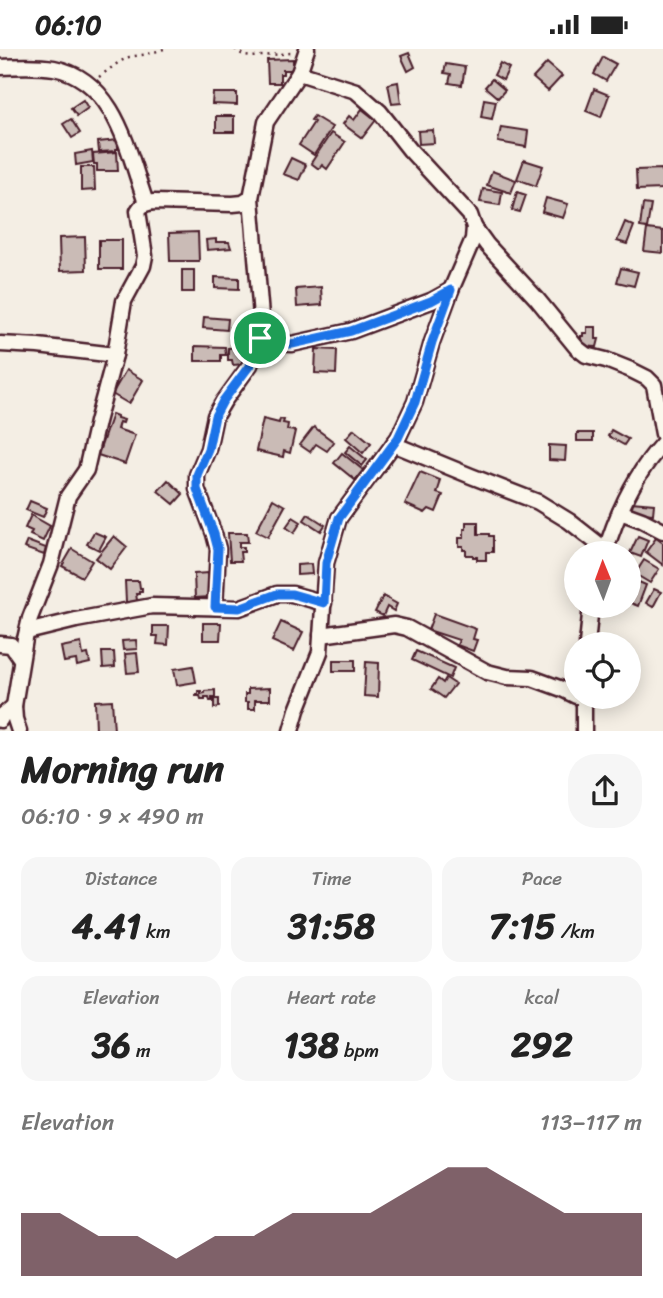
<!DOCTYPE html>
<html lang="en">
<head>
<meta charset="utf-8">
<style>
	:root { --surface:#fff; --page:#f6f6f6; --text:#222; --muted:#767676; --accent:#4a1f2b }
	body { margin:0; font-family:Sriracha,sans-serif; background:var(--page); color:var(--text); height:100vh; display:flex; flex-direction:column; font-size:26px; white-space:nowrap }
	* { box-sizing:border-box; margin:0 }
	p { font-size:23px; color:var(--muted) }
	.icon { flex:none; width:38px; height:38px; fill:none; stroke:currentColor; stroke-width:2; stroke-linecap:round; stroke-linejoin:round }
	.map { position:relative; height:682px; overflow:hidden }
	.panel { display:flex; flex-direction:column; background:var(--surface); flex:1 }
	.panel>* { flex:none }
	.needle { width:46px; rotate:359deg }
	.buttons { position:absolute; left:564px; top:492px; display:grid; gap:14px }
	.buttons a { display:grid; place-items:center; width:77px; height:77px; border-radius:50%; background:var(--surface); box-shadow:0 4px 18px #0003; font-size:35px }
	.pin { position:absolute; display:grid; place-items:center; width:60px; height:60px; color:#fff; margin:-30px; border:4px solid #fff; border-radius:50%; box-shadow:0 2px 7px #0007 }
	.round { display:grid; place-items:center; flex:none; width:74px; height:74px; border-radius:28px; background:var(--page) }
	.headline { display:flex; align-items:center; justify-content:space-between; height:119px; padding:0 21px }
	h1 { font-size:38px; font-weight:700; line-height:52px }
	.stats { display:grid; grid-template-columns:repeat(3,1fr); gap:10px; height:119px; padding:7px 21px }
	.stats div { display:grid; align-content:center; border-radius:18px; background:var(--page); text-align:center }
	.stats b { font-size:35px; font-weight:700 }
	.stats small { font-size:19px; font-weight:400 }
	.stats p { font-size:19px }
	.chart { height:196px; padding:14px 21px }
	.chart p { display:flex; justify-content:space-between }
	.chart svg { width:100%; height:126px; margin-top:7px; fill:var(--accent); opacity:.7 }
	.status { display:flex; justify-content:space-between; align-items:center; height:49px; padding:0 35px; background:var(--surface); direction:ltr }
	.status svg { height:19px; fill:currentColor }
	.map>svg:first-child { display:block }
</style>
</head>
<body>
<div class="status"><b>06:10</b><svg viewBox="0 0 49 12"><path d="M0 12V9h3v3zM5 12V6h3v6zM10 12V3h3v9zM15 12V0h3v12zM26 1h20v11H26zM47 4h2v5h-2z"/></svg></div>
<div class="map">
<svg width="663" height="682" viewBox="0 0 663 682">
	<rect width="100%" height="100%" fill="#f4eee4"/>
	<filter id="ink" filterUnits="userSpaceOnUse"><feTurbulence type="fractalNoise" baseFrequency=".0143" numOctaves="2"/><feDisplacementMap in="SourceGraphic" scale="14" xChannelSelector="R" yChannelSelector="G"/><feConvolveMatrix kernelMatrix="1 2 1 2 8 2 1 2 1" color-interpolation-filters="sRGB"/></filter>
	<g filter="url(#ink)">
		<g fill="#cabbb6" stroke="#4a1f2b" stroke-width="2">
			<polygon points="409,4 415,18 408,22 401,7"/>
			<polygon points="603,8 616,15 606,32 594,25"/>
			<polygon points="293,10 293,21 283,21 283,25 280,25 280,34 268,34 267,11"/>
			<polygon points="500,14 509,19 503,31 494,26"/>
			<polygon points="547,14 562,27 548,42 533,29"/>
			<polygon points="446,15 465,18 462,36 449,34 451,25 444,24"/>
			<polygon points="492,30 505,41 498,49 485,38"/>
			<polygon points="398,33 401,54 392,55 388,35"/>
			<polygon points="594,40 609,46 601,68 586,62"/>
			<polygon points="213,44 237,44 237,56 212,55"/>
			<polygon points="484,50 496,52 492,70 481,68"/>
			<polygon points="83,51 88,59 77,67 71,59"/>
			<polygon points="362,60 376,71 362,89 343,75 349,67 354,71"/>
			<rect x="216" y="67" width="18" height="16"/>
			<polygon points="314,67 332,78 314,106 299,96 314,73 311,71"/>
			<polygon points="71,70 80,84 72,89 63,75"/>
			<polygon points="501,78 528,82 526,98 498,93"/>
			<polygon points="433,81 434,94 419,95 418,82"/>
			<polygon points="331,84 345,93 327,120 322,116 319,120 311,114"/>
			<polygon points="118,91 118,100 116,100 116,102 99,103 98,93"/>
			<polygon points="92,102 93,113 76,116 75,105"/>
			<polygon points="117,103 118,122 97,122 97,115 94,115 93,105"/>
			<polygon points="291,109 306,116 299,131 283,125"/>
			<polygon points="524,111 543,117 536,137 517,130"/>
			<polygon points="81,118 94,118 95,141 81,142"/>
			<polygon points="662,120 662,140 637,141 636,121"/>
			<polygon points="492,122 516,131 511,144 487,136"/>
			<polygon points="483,140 502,143 500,156 480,153"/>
			<polygon points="517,143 526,146 520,163 512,161"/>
			<polygon points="546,149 568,155 563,169 542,163"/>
			<polygon points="643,155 651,156 647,179 640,178"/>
			<polygon points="625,173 634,177 627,195 617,192"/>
			<polygon points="647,180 663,182 663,204 644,202"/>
			<polygon points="198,183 199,212 170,212 169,184"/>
			<polygon points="85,188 86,221 60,222 59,189"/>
			<polygon points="216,190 216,193 229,193 231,199 207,201 206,191"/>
			<rect x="99" y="191" width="23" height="29"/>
			<polygon points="621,219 638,223 634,237 617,233"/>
			<rect x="182" y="221" width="12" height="22"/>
			<polygon points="215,228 239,229 239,240 215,239"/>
			<polygon points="321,238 322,256 297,258 296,240"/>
			<polygon points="204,268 228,270 227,281 203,279"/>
			<polygon points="587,278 596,278 596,290 599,290 597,298 579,297 579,292 581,292 581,287 583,287 583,284 587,284"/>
			<polygon points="195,297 225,298 226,306 221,306 221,312 195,312"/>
			<polygon points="243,298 244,315 233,316 232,311 228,311 228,299"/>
			<polygon points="316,300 337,301 336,325 315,324"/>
			<polygon points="126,321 143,331 129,355 112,345"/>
			<polygon points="112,365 117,367 117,369 124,371 123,374 119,373 117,380 135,386 125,415 98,406"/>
			<polygon points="263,370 279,374 280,370 284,371 283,374 288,375 287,381 295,382 290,404 284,402 283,408 256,402"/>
			<polygon points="314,378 334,393 327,402 316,395 310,403 300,396"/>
			<polygon points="354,380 371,394 363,404 346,389"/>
			<polygon points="611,381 628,390 624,396 608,387"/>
			<rect x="577" y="384" width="16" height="8"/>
			<polygon points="549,396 566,397 565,412 549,411"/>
			<polygon points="350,397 367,411 362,417 345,403"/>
			<polygon points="342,404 363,421 355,431 334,414"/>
			<polygon points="420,423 440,431 439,434 440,435 437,444 443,446 436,463 429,460 425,464 405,455"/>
			<polygon points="168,431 183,445 174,455 158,442"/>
			<polygon points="273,450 285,457 268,488 256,482"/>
			<polygon points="30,452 47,459 43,468 26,461"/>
			<polygon points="631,453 654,455 653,465 631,463"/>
			<polygon points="308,465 325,476 321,482 304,471"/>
			<polygon points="31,466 50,477 43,492 30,486 32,482 25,479"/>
			<polygon points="293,468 301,473 294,484 286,478"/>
			<polygon points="466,473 478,473 478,485 489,485 489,487 493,487 493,503 486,503 486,511 477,511 477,508 473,508 473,506 466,506 466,501 463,501 463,497 459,497 459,489 464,489 464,480 466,480"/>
			<polygon points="94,483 106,488 99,501 87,495"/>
			<polygon points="228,484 247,484 248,493 239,493 239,498 244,498 244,503 240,503 241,512 230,512"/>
			<polygon points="114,487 127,498 110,520 96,509"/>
			<polygon points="638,487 648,491 641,508 630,504"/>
			<polygon points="656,489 663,494 663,516 646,503"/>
			<polygon points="27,492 46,499 44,506 24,499"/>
			<polygon points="72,500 92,512 82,528 62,517"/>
			<polygon points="644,511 659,520 650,534 635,525"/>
			<polygon points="311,515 312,525 297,526 297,516"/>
			<polygon points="208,524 210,548 195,549 194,525"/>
			<polygon points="634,531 646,536 638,557 628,553 628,545"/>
			<polygon points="125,532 139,532 140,539 142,539 142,542 139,542 139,545 136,545 137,551 139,551 139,554 126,553"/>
			<polygon points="654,540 661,543 653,558 646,554"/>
			<polygon points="383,547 397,555 394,562 387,558 383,567 375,563"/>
			<polygon points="434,565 476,580 473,590 477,591 473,602 457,596 459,591 428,581"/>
			<polygon points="281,573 303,583 294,602 272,592"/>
			<polygon points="203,574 221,574 220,591 203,591"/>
			<polygon points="153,577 169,577 168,596 157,595 158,587 153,587"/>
			<polygon points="136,591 137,600 123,601 122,592"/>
			<polygon points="81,594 83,606 88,605 90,614 77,617 76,611 64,613 61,598"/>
			<polygon points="416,602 454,619 450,629 412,611"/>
			<polygon points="102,603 114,603 115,618 103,619"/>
			<polygon points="137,604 139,623 127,624 125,605"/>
			<rect x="333" y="611" width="22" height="11"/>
			<polygon points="366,613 379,614 378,648 364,647"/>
			<polygon points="193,617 196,633 177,636 174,620"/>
			<polygon points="446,629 455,635 444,649 431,640 438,630 443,634"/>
			<polygon points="270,639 270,651 255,651 255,660 248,660 248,653 245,653 245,645 248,645 248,640"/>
			<polygon points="215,641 215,650 219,650 219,658 214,659 214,648 212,648 212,652 210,652 209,648 205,648 205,650 201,650 200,647 196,647 196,645 198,645 198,642 201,642 201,645 205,644 205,642"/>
			<polygon points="112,651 114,682 96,682 95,652"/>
		</g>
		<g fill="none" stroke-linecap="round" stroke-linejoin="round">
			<defs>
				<g id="street">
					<path d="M0 18C17 17 37 16 54 19 116 31 128 103 146 154"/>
					<polyline points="474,178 487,196 537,250 577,299 586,306 606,311 631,321 647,329 654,336 663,385"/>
					<polyline points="260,289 275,294 292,295 351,282 431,252 451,241"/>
					<polyline points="0,295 38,297 115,306"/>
					<polyline points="393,395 471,427 538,453 569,472 606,501"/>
					<polyline points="620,463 642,471 663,482"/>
					<path d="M605 504C617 464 635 425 663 394"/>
					<polyline points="215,558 218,500 214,485 197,440 197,426 208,400 215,367 224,352 250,316 260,289 261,267 251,149"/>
					<polyline points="27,583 76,571 152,557 239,559 277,545 292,545 324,554"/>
					<polyline points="321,586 394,576 407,579 487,623 507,628 532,629 562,640 576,647"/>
					<polyline points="0,595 11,596 21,610"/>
					<polyline points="587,595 591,556"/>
					<polyline points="584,648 584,682"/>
					<polyline points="0,671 2,667 14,657"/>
					<path d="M19 682 15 670 14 657 25 590 30 569 51 515 68 447 86 421 97 373 115 306 124 252 143 217 145 207 138 162C142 155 146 154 154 153L233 155 243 154 251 149 266 73 299 24"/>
					<polyline points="291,682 297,661 320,603 326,514 339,469 398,389 415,353 432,293 451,241 473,190 474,178 470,166 410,101 380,63 356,42 299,24 307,0"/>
				</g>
			</defs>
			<use href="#street" stroke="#4a1f2b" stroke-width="19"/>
			<g stroke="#4a1f2b" stroke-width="2.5" stroke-dasharray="2 5" stroke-linecap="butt">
				<polyline points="235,0 244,7 252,8 291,4"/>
				<polyline points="99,28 119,13 129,8 148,5 164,0"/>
			</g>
			<use href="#street" stroke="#fbf7ec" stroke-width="14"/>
		</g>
	</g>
	<g fill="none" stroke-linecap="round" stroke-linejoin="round" filter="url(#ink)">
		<defs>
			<polygon id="route" points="451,241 432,293 415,353 398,389 339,469 326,514 324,554 292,545 277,545 239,559 215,558 218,500 214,485 197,440 197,426 208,400 215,367 223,352 250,316 260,289 275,294 292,295 351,282 431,252"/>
		</defs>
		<use href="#route" stroke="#fff" stroke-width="14"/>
		<use href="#route" stroke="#1a73e8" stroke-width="9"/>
	</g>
</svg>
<div class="buttons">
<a><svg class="needle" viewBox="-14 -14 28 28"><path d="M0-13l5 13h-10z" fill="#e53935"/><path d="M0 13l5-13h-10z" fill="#767676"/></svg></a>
<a><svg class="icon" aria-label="locate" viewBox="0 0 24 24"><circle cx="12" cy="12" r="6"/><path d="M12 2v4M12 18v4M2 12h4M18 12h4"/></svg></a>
</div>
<div class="pin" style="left:260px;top:289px;background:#1e9e55"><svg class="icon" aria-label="arrive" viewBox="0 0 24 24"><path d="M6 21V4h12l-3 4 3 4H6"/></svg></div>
</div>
<section class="panel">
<div class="headline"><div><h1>Morning run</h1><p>06:10 · 9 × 490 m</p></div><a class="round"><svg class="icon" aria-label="share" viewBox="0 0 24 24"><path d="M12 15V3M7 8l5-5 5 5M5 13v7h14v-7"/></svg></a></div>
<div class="stats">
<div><p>Distance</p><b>4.41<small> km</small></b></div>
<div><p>Time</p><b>31:58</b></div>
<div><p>Pace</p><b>7:15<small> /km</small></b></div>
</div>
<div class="stats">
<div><p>Elevation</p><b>36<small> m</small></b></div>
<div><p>Heart rate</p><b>138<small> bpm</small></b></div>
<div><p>kcal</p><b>292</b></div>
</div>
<div class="chart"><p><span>Elevation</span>113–117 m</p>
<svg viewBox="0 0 160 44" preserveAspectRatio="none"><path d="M0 44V22L10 22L20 30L30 30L40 38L50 30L60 30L70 22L80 22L90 22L100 14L110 6L120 6L130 14L140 22L150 22L160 22V44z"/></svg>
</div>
</section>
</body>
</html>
